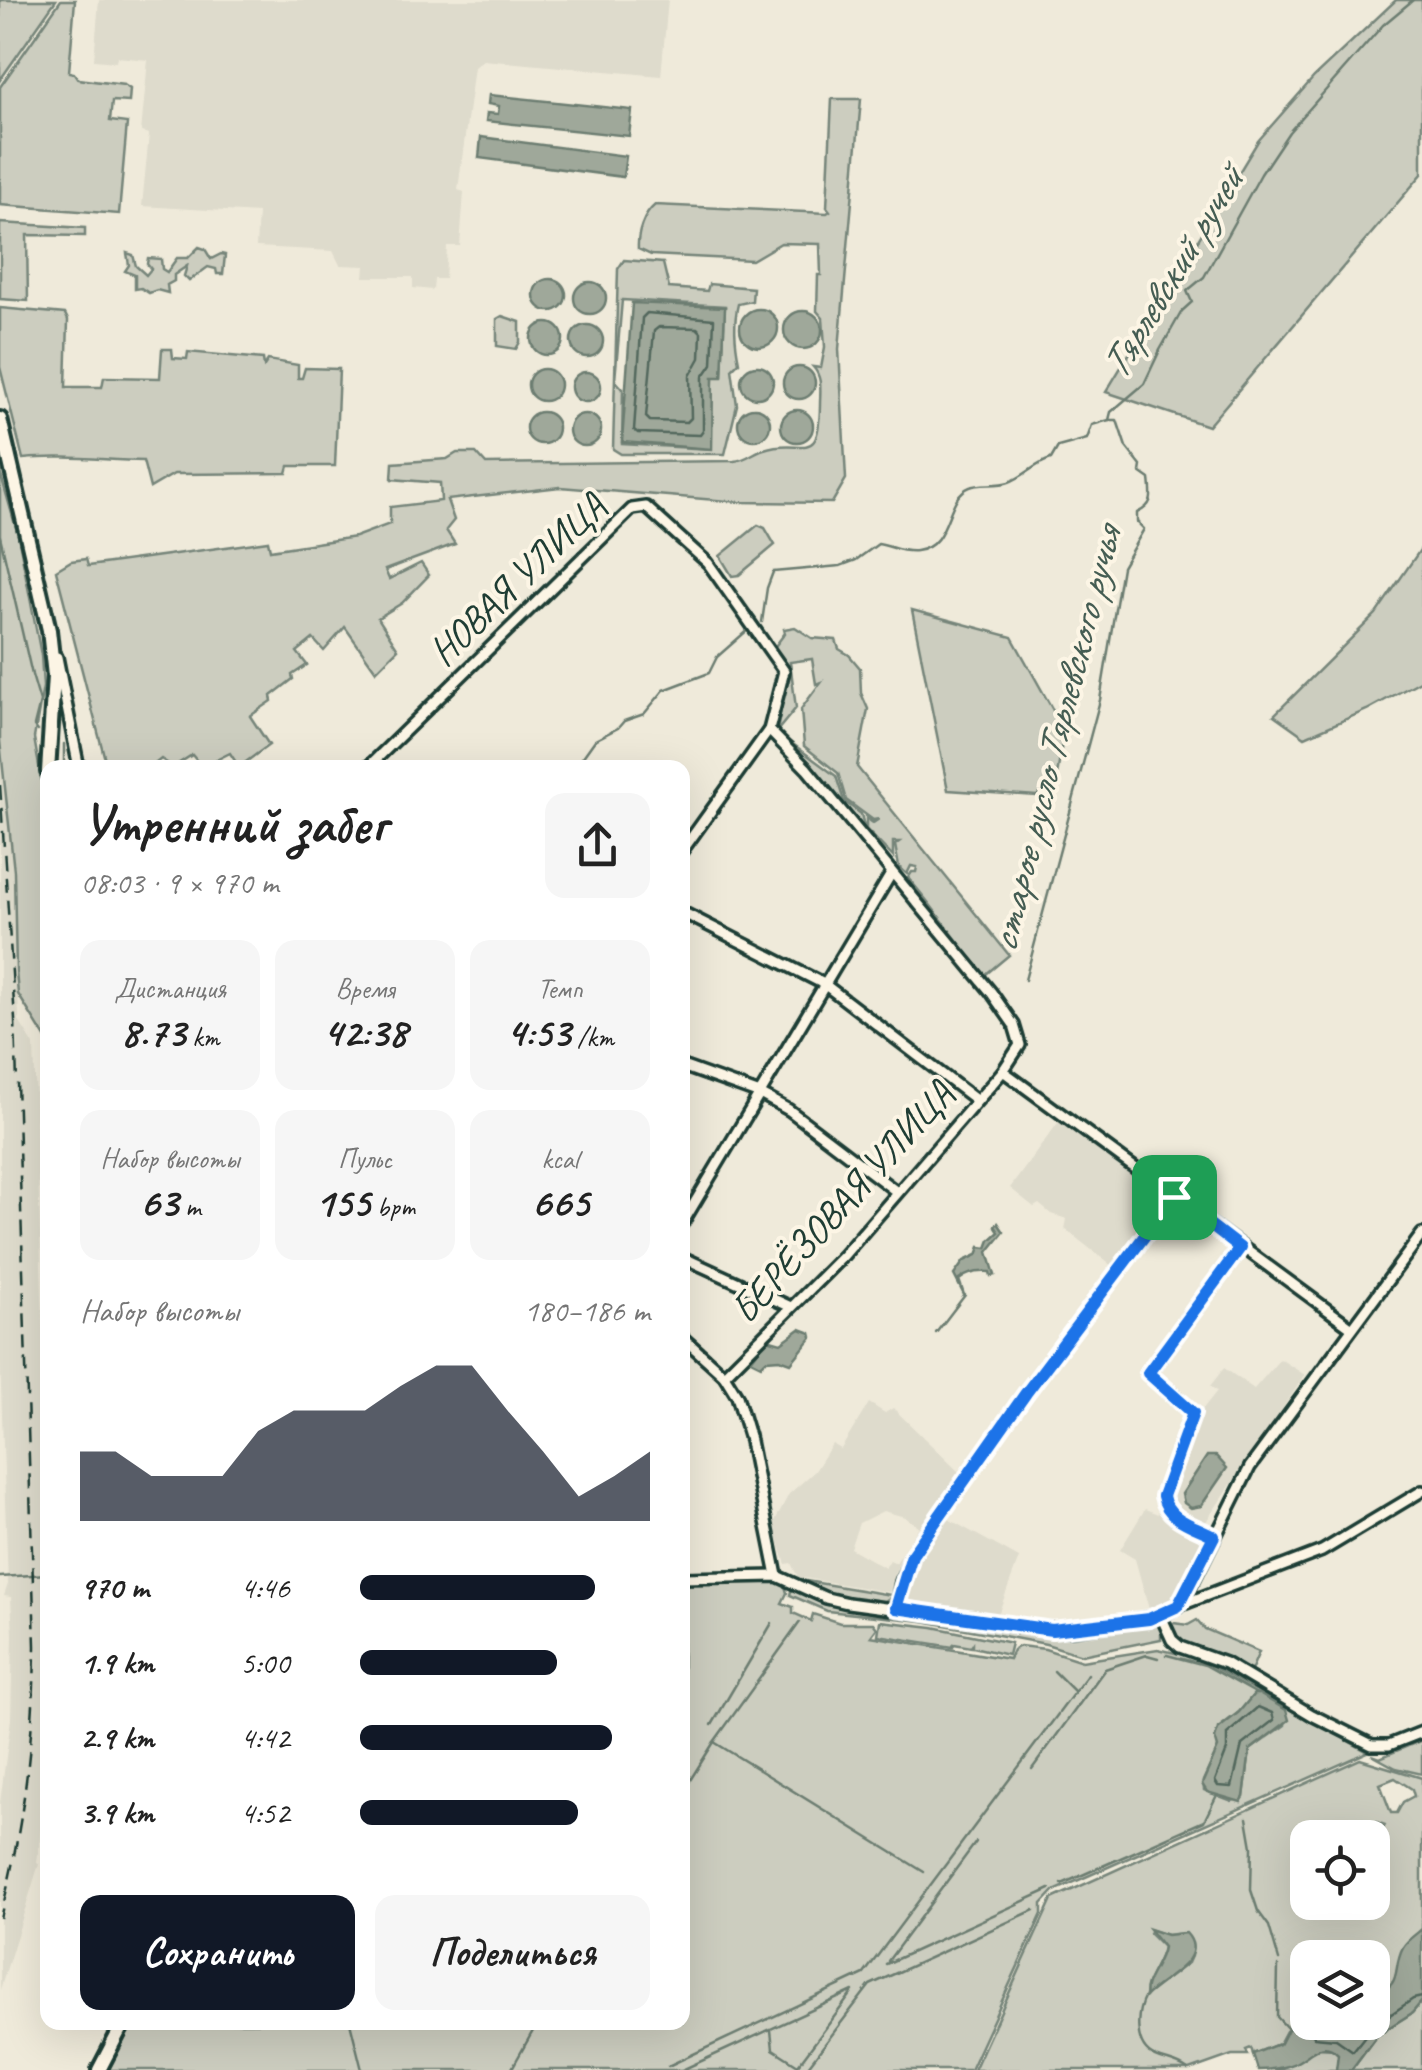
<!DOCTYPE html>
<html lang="ru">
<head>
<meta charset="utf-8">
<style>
	:root { --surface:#fff; --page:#f6f6f6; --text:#222; --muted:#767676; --accent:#111827 }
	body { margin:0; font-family:Caveat,sans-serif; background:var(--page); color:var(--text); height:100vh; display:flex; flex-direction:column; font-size:38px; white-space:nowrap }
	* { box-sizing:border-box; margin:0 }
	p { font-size:32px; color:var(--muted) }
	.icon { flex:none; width:55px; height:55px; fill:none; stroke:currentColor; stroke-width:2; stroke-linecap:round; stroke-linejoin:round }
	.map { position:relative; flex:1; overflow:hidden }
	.side { position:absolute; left:40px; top:760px; width:650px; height:1270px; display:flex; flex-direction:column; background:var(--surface); border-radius:20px; box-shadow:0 10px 40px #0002 }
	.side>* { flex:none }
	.controls { position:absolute; left:1290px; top:1820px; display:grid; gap:20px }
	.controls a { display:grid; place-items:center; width:100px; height:100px; border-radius:20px; background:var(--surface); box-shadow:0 10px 40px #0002; font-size:50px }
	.pin { position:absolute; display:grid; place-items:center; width:85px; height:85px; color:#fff; margin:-42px; border-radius:20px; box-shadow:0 5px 15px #0006 }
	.round { display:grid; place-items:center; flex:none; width:105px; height:105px; border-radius:20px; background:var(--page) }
	.head { display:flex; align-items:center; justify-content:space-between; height:170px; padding:0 40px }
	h1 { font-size:55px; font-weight:700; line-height:75px }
	.figures { display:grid; grid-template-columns:repeat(3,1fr); gap:15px; height:170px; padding:10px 40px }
	.figures div { display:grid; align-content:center; border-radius:20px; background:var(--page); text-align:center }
	.figures b { font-size:42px; font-weight:700 }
	.figures small { font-size:28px; font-weight:400 }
	.figures p { font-size:28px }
	.chart { height:280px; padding:20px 40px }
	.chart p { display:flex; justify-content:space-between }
	.chart svg { width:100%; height:180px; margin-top:10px; fill:var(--accent); opacity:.7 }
	.button { display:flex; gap:20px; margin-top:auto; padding:20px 40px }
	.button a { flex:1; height:115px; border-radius:20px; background:var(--accent); color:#fff; font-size:40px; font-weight:700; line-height:115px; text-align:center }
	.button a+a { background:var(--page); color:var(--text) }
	ul { padding:0 40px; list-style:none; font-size:32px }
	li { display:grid; grid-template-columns:160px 120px 1fr; align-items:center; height:75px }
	li i { height:25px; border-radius:12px; background:var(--accent) }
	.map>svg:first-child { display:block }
</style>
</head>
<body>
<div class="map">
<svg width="1422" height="2070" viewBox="0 0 1422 2070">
	<rect width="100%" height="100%" fill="#efeada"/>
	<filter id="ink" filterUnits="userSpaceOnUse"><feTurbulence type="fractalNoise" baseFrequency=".01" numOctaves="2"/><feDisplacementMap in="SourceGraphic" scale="20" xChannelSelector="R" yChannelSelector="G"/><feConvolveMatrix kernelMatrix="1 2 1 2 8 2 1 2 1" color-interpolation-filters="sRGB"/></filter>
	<g filter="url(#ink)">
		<g fill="#dedbcc" fill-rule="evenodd">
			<polygon points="99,0 668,0 661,76 483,60 474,67 458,190 464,192 460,246 447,246 445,279 434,279 433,290 413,288 413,277 364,277 365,266 340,265 333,251 256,247 258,213 142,206 149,134 141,132 148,60 117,57 116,62 94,60"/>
			<polygon points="0,741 14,871 19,1021 34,1045 48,1486 47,1778 37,1863 39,1864 0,1990 0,1802 11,1719 13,1635 11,1597 4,1596 8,1584 0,1360"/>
			<polygon points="1060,1120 1160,1198 1112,1266 1065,1229 1067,1219 1051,1214 1039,1204 1034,1207 1010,1188"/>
			<polygon points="1280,1359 1305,1375 1203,1526 1171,1510 1168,1498 1197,1416 1217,1391 1210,1386 1224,1368 1254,1389"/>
			<path d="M869 1403 885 1413 893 1408 961 1474 934 1511 1019 1558 996 1620 902 1605 901 1594 798 1577 791 1563 786 1564 773 1525 779 1513 789 1494 815 1471 832 1444 841 1449ZM883 1511 905 1517 919 1527 896 1563 890 1560 885 1568 850 1548 859 1523Z"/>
			<polygon points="1159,1499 1200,1531 1207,1541 1179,1598 1153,1611 1149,1609 1135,1559 1120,1550 1145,1509 1158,1514"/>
		</g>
		<g fill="#cccdbf" stroke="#76857a" stroke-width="2.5" fill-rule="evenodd">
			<polygon points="0,0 56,0 0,80"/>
			<polygon points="61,0 75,0 69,72 74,73 78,79 124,85 130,89 129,102 112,101 110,121 127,123 119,214 0,205 0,87"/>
			<polygon points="1396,0 1422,0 1422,174 1208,426 1106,392 1258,141 1314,77"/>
			<path d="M832 99H861L839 349 846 479 832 503 740 502 560 487 447 500 454 520 446 530 455 544 385 570 389 579 421 563 429 575 402 603 378 618 398 649 376 671 345 627 324 651 313 639 297 652 307 665 292 675 293 679 271 696 272 701 250 716 269 745 239 767 230 753 202 767 192 755 173 767 161 759 151 767H134L130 761 120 767H107L56 570 71 561 86 559 88 566 268 541 270 550 355 537 390 524V507L441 501 440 483 392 479 393 463 447 459 457 453H476L486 464 734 461C747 460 753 452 764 449 803 436 819 468 820 405 820 391 823 378 813 367L821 368 825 347 823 318 817 311 818 275H821L820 244 781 243 752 260 651 255 638 249C637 234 643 215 655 205L827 213 830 211 827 207Z"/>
			<polygon points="0,223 85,228 85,236 27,235 28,301 0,299"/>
			<polygon points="199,247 205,249 211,259 221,254 225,255 223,274 217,274 216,269 208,267 189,281 184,276 187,266 174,275 174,281 167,285 168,293 157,290 149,293 141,288 135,289 135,275 125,271 129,265 127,253 133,255 136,266 146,275 151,269 147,264 148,258 161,259 162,269 167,272 177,258 188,258"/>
			<path d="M624 260 663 263 669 288 707 291 709 284 753 288 752 301 738 304C733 324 735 343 739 362L732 369 737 405 725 454H621L613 449 618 269ZM622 300 725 306 722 376H713L711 449 622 444 623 389 615 380Z"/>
			<path d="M0 308 65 314 68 320 66 387H102L104 377 160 378 162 349H172L173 358 187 359 188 352 263 359 264 366 268 360 298 365V378H302L305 368 339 369 335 466H289L287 473 174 474 150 488 143 461C102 460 63 455 23 459L0 367Z"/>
			<polygon points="502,316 520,322 520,342 516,349 497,346 497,319"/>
			<polygon points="0,472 18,535 41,655 43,687 34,738 48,816 47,1041 18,994 16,971 14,871 0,741"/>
			<polygon points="758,525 765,528 775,545 739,575 732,576 720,556"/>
			<polygon points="1422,547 1422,680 1367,710 1305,737 1274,715 1376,614"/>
			<polygon points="912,610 1012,637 1064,730 1057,776 1037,796 948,790"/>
			<path d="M795 627 812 638 836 640 839 649 849 655 860 668 861 693 868 709 857 767 1009 955 985 975C957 943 936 909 908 878L912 872H916L917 867 911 866 907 874 899 867 895 845 899 842H893V857L866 829V818L873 823 879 819 873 820 846 800 838 773 804 746 801 709 821 682 816 684 812 659 790 662 796 708 777 731 788 670 773 649 785 633 784 629Z"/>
			<polygon points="782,736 836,776 844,801 861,814 865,830 896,868 893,871 809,766 810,763"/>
			<path d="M755 1580 784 1583 787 1593 782 1603 793 1607V1613L811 1621 813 1614 840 1623H873L877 1628 871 1636 1009 1659 1013 1650 1020 1646 1045 1649 1082 1661 1158 1649 1197 1658 1368 1752 1054 1891 1042 1904V1914L970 2070H106L132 2023 682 2022 683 1582ZM1254 1694H1260L1286 1710 1285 1725 1250 1750 1244 1797 1232 1801 1204 1790 1203 1781 1218 1748V1728L1239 1712Z"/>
			<polygon points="800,1580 891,1595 891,1597 883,1602 831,1594"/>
			<polygon points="792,1587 921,1616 1035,1634 1082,1634 1155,1623 1161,1627 1161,1639 1082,1655 1046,1644 923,1621 827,1611 790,1595"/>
			<path d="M1197 1620 1205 1629 1259 1652 1250 1673C1226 1659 1188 1654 1171 1632L1173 1623 1188 1625Z"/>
			<polygon points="880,1621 933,1627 1011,1643 1008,1655 973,1647 973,1644 971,1647 954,1644 953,1647 878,1635"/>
			<polygon points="1422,1740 1422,1774 1396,1768 1372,1755 1380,1758"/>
			<path d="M1360 1759 1422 1778V1929L1400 1957 1395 1980 1383 1991 1373 1995 1372 1958H1308V2022L1286 2031 1279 2044 1253 2054 1251 2048 1246 2050 1248 2055H1232L1190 2070H974L1052 1899ZM1395 1778 1412 1789 1414 1796 1403 1802 1397 1813H1391L1380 1784ZM1376 1822 1385 1825 1380 1835 1381 1845 1373 1848 1372 1902H1308V1838L1326 1837 1325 1830 1331 1824 1362 1827ZM1151 1930 1167 1935 1182 1933 1191 1956 1188 1963 1145 1996C1145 1979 1160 1965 1163 1947L1149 1933Z"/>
			<polygon points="1422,2001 1422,2070 1351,2070 1377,2035 1412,2013"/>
			<polygon points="1316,2048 1336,2049 1339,2054 1336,2070 1278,2070"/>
		</g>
		<g fill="#9fa89a" stroke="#6c7d71" stroke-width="2.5">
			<polygon points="489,95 632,110 629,136 486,121 487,113 498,114 499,106 488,104"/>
			<polygon points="481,137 626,156 623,177 479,158"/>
			<circle cx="550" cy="295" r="16"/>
			<circle cx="590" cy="298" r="16"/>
			<polygon points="632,303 725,307 722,377 713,377 712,449 622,442"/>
			<circle cx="759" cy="328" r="19"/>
			<circle cx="803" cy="330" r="19"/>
			<circle cx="547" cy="339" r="16"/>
			<circle cx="587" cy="341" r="16"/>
			<circle cx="757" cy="382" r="16"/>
			<circle cx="799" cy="383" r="16"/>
			<circle cx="544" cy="385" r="16"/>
			<circle cx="586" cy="387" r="15"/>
			<circle cx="754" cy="424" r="16"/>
			<circle cx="797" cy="426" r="16"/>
			<circle cx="542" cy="428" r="16"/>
			<circle cx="585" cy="430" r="16"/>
			<path d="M998 1223 1004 1232 988 1252 995 1275 991 1276 990 1272C979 1271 967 1273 959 1280L964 1295 954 1275 964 1261 977 1255 980 1247 987 1248 990 1240 999 1232 995 1226Z"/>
			<polygon points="800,1329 811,1333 812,1337 791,1363 780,1359 766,1360 761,1365 751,1360 767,1339 781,1343"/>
			<polygon points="1207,1456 1216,1456 1227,1468 1201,1506 1191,1508 1184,1503 1182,1494"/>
			<polygon points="1254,1694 1259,1694 1286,1710 1289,1720 1250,1750 1244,1797 1241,1802 1207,1792 1202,1784 1218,1748 1215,1738 1218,1729 1239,1712"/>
			<path d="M1149 1929 1167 1935 1186 1933C1211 1960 1160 1979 1146 1996 1142 1982 1161 1964 1163 1947Z"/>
			<path d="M1422 1929V2001L1412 2013 1377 2035 1351 2070H1336L1338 2054C1321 2037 1310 2057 1293 2064 1281 2069 1271 2070 1258 2070L1253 2054 1281 2043 1288 2029 1308 2023 1372 2022 1373 1995C1405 1984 1391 1970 1403 1947 1407 1940 1416 1934 1422 1929Z"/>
		</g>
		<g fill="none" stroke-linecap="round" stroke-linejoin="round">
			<g stroke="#52685d" stroke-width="2.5">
				<polygon points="647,313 714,319 712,364 703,377 703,431 700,435 638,433 634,430 642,318"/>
				<polygon points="659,327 697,328 701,332 700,358 690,376 691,418 687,422 650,421 646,417 654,331"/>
				<polygon points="1258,1707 1272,1713 1274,1720 1242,1745 1232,1787 1218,1786 1215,1781 1227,1750 1227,1734"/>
				<polyline points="1317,2022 1313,2032 1314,2037 1336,2039 1353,2051 1371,2028 1413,1999 1422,1997"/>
			</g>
			<g stroke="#6c7d71" stroke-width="2.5">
				<polyline points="0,536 32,675 40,702 34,726 38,731"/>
				<path d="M762 622 767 588 773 572 840 566 856 560 878 544C891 546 903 553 916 551 952 547 944 497 970 487 980 483 998 486 1009 482 1024 477 1034 464 1051 459L1058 447 1087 439 1092 425 1109 420 1111 412 1144 384 1160 350 1182 311 1192 302 1187 291 1204 277 1261 174 1289 132 1383 25 1413 0"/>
				<polyline points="64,768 64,744"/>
				<polyline points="575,768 595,740 618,728 624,721 644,714 664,690 709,673 717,657 750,628"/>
				<path d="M1025 980 1100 700 1122 567 1144 529 1137 522V513C1154 505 1152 497 1150 479L1140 472 1141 466 1126 447 1117 420H1109"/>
				<polyline points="936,1333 965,1295"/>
				<polyline points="0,1577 48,1574"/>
				<polyline points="0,1628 0,1633"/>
				<polyline points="0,1651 0,1661"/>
				<polyline points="1167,1655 1205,1665 1257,1694"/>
				<polyline points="1054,1671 1074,1691"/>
				<polyline points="712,1725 772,1623"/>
				<polyline points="714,1742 924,1872"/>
				<polyline points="1032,1769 1105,1669 1147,1655 1158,1658"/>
				<polyline points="682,1793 714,1742 800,1622"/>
				<polyline points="1247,1818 1252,1847 1251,1890 1258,1911 1269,1926 1279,1960"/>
				<polyline points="1062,1884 1204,1821 1216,1797"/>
				<polyline points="888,1961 976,1842"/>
				<polyline points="886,1964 1050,1889"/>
				<polyline points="1278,1966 1277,2017 1288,2029"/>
				<path d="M1145 1996C1136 2013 1133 2048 1156 2057 1168 2062 1177 2062 1188 2070"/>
				<polyline points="350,2022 362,2070"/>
				<polyline points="771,2030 773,2049 798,2065 852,1993"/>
				<polyline points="668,2066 864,1974 1088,1674"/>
				<polyline points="511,2070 538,2022"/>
				<polyline points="682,2070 853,1991"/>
				<polyline points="805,2070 870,1985 1034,1910"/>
			</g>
			<defs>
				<g id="street">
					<polyline points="57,657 79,768"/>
					<polyline points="367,768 632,509 646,507 708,563 784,671 769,730 682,851"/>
					<polyline points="682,912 824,984 976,1100"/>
					<polyline points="682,1066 760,1094 789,1110 897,1192"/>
					<polyline points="1003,1071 1351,1327"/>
					<polyline points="682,1224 891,874"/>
					<polyline points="682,1257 791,1307"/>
					<polyline points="682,1337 724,1375 737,1396 749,1436 777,1576"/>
					<polyline points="724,1375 843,1256 1003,1071 1020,1045 1014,1025 991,992 807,769 769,730"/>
					<path d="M1214 1536C1195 1526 1166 1520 1163 1496L1193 1413 1148 1373 1240 1248"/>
					<polyline points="682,1578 777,1576 826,1598 848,1603 1032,1628 1071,1630 1161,1616 1179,1606 1189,1590 1250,1467 1422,1234"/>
					<polyline points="1181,1605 1322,1551 1422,1491"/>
					<polyline points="896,1608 901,1582 912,1555 1026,1393 1174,1197"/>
					<polyline points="1161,1616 1172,1640 1180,1647 1225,1663 1312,1715 1372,1745 1389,1745 1422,1732"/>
				</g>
				<g id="secondary">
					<polyline points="0,419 49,630 54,676 48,772"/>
					<polyline points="99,2070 124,2022"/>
				</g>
			</defs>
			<use href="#street" stroke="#1f3d34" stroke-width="16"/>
			<use href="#secondary" stroke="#1f3d34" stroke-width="20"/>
			<use href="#street" stroke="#fcf5e5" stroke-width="9"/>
			<use href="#secondary" stroke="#fcf5e5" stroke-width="12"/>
			<path stroke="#1f3d34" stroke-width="2.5" stroke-dasharray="15 8" stroke-linecap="butt" d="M0 785 15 1020 35 1646C34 1739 23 1828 0 1918"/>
		</g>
	</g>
	<g fill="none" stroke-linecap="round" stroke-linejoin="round" filter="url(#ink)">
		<defs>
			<path id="route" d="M1174 1197 1240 1248 1148 1373 1193 1413 1163 1496C1167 1520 1195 1526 1214 1536L1178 1606 1149 1619 1052 1630 896 1608 912 1555 1026 1393Z"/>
		</defs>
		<use href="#route" stroke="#fff" stroke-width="20"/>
		<use href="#route" stroke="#1a73e8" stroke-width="12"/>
	</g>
	<g text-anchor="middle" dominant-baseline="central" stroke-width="8" stroke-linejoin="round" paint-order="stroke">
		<g font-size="40" fill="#1f3d34" stroke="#fcf5e5">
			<text transform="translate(517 579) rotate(-44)">НОВАЯ УЛИЦА</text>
			<text transform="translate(842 1202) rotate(-48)">БЕРЁЗОВАЯ УЛИЦА</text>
		</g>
		<g font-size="42" font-style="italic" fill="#455d53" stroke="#fcf5e5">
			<text transform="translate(1172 273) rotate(-59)">Тярлевский ручей</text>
			<text transform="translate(1055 740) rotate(-76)">старое русло Тярлевского ручья</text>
		</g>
	</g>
</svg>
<div class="controls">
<a><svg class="icon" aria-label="locate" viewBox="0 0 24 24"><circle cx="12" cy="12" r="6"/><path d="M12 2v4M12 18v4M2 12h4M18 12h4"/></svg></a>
<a><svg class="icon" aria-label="layers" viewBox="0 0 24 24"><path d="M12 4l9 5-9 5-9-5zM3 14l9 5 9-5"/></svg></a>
</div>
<div class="pin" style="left:1174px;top:1197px;background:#1e9e55"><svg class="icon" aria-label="arrive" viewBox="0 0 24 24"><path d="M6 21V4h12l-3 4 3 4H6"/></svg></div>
<section class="side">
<div class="head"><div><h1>Утренний забег</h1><p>08:03 · 9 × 970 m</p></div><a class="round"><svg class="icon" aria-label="share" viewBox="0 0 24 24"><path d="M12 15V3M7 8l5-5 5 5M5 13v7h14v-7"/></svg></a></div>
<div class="figures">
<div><p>Дистанция</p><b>8.73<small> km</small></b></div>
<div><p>Время</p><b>42:38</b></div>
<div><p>Темп</p><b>4:53<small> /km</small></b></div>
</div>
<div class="figures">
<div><p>Набор высоты</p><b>63<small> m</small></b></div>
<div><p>Пульс</p><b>155<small> bpm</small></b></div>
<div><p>kcal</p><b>665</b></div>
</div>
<div class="chart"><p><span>Набор высоты</span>180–186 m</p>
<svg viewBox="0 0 160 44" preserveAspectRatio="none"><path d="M0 44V27L10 27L20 33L30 33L40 33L50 22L60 17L70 17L80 17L90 11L100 6L110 6L120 17L130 27L140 38L150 33L160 27V44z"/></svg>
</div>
<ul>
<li><b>970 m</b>4:46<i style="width:81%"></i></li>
<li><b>1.9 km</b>5:00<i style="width:68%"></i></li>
<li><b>2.9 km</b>4:42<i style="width:87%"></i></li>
<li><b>3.9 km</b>4:52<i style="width:75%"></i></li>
</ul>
<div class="button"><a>Сохранить</a><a>Поделиться</a></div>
</section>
</div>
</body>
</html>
